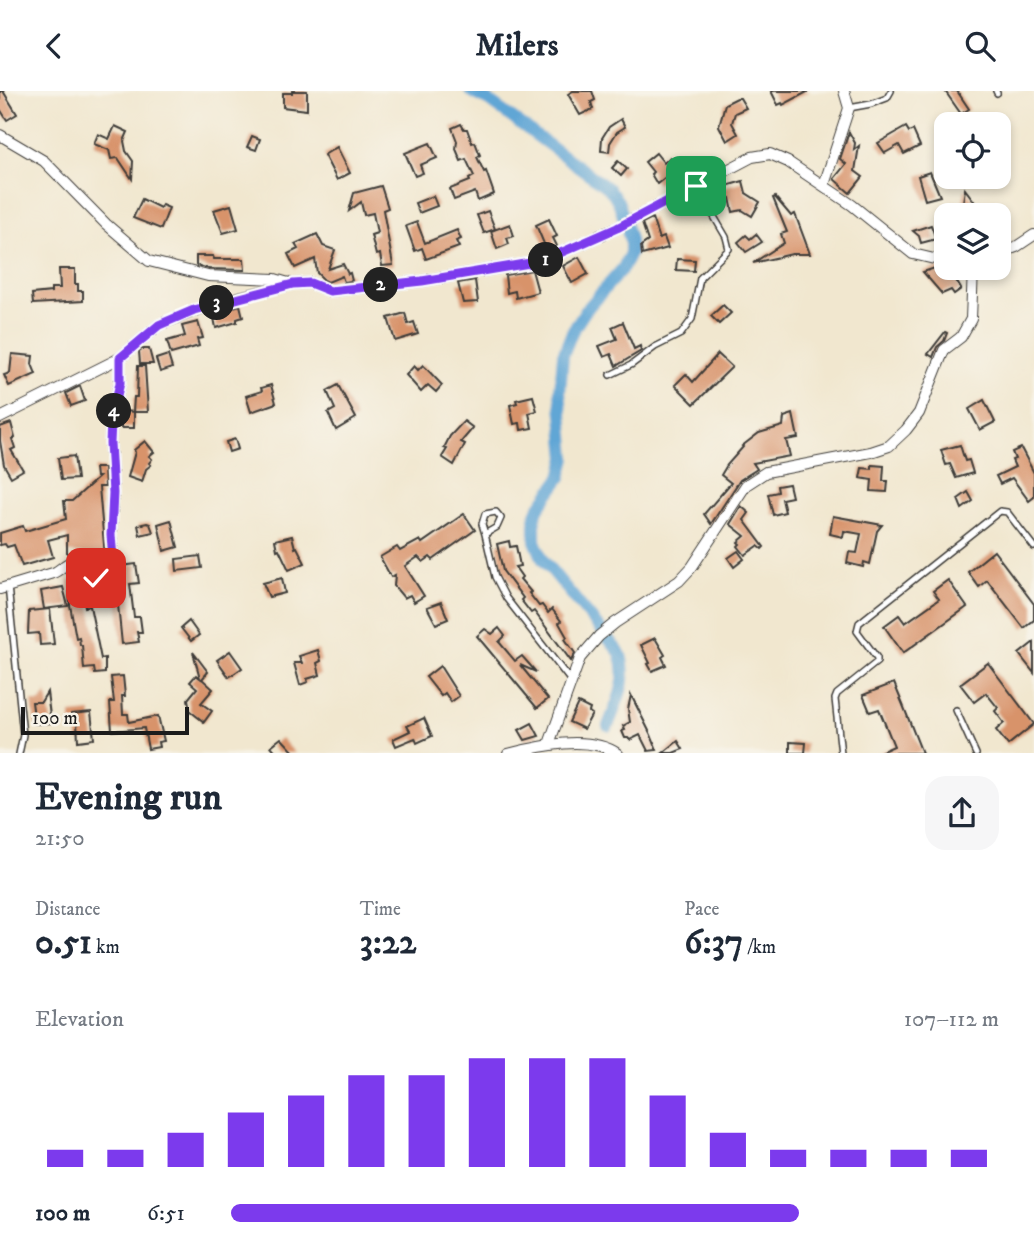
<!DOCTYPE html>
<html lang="en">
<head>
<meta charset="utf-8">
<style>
	:root { --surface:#fff; --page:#f6f6f7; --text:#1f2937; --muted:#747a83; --accent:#7c3aed }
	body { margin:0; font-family:"IM FELL DW Pica",serif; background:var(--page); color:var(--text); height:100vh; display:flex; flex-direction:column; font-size:26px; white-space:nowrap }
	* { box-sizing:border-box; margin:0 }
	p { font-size:23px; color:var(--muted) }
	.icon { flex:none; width:38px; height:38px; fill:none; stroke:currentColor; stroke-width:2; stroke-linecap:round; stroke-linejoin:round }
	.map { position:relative; height:662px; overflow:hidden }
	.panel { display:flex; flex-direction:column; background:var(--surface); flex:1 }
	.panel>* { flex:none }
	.controls { position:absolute; left:934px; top:21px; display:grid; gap:14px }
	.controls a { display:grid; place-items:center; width:77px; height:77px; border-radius:14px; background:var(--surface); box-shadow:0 4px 10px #0003; font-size:35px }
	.scale { position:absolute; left:21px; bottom:18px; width:168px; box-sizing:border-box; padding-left:7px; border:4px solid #1c1c1c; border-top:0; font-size:19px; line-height:24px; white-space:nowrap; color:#1c1c1c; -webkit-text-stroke:5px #f7f3e8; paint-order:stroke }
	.pin { position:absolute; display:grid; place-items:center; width:60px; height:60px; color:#fff; margin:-30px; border-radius:14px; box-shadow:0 4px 10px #0006 }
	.km { position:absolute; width:35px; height:35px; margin:-18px; border-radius:50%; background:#222; color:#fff; font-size:19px; line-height:35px; text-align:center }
	.round { display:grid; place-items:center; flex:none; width:74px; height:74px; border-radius:21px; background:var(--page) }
	.headline { display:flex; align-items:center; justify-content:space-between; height:119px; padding:0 35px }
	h1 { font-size:38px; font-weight:700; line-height:52px }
	.stats { display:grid; grid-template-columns:repeat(3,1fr); gap:10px; height:119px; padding:7px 35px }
	.stats div { display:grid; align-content:center }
	.stats b { font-size:35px; font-weight:700 }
	.stats small { font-size:19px; font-weight:400 }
	.stats p { font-size:19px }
	.chart { height:196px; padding:14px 35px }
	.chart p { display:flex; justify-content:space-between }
	.chart svg { width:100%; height:126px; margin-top:7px; stroke:var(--accent); stroke-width:6 }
	ul { padding:0 35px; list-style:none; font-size:23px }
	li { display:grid; grid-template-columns:112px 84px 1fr; align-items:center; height:52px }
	li i { height:18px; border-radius:9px; background:var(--accent) }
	header { display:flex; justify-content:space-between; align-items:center; height:91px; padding:0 35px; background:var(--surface); font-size:32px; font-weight:700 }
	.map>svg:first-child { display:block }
</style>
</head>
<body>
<header><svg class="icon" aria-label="back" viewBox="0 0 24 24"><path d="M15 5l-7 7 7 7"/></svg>Milers<svg class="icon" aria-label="search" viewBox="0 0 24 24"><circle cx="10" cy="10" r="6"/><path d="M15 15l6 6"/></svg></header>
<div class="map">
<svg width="1034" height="663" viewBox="0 0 1034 663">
	<rect width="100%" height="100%" fill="#f7f3e8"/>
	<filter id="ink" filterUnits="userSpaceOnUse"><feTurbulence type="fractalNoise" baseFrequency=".0143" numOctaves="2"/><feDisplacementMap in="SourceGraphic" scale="14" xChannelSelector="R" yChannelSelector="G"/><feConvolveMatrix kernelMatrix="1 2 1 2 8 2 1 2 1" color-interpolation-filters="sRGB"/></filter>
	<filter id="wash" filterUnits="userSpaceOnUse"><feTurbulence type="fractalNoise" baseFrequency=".00686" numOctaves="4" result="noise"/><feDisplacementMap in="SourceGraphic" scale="28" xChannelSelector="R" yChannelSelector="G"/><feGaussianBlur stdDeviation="1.57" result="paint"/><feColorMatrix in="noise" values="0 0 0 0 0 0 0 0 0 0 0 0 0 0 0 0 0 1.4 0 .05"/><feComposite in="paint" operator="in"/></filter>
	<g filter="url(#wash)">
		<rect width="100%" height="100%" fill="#f1e7cf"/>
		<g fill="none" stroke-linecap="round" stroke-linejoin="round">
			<path stroke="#60a6d5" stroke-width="12" d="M470 0 489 10 609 98 618 110 622 122 630 149V162L623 177 586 219 572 241 563 264 560 301 566 367 561 386 538 418 535 427V450L543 469 620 562C630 588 617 611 608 635"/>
		</g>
		<g id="blocks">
			<g fill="#d8936b">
				<polygon points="0,0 3,0 17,23 7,29 0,18"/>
				<polygon points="292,0 307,0 307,19 283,16 283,2 292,2"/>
				<polygon points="573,0 592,0 595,9 591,11 593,18 580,24 568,3"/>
				<polygon points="771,0 809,0 783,14 782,12 778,14"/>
				<polygon points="945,0 957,0 969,18 961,23"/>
				<polygon points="737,7 740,7 746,17 735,22 732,32 738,43 727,50 719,35 725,13"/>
				<polygon points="621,28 625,36 617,41 610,52 609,61 601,60 602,47 609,36"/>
				<polygon points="461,33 464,38 467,38 472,52 475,51 480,64 477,66 484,81 486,80 494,103 478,110 475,101 454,109 450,98 470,90 469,88 474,85 466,68 461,70 456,58 457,50 452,37"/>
				<polygon points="115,35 128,41 124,50 126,60 133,70 132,88 118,67 111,68 109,59 94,53 98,43 109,48"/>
				<polygon points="906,36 909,41 913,39 920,55 904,63 899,54 885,62 878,52"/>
				<polygon points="849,41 855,52 854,59 859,55 855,80 863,86 850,102 834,88 846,73 840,68"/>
				<polygon points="252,45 260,48 256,59 247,56"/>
				<polygon points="430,52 437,67 420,74 423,82 415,85 405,62"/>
				<polygon points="337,56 350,82 337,89 324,64"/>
				<polygon points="656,62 664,72 670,66 678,76 657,93 651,83 653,81 645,71"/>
				<polygon points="618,70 627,78 621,85 612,77"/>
				<polygon points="930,81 940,105 925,109 918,85"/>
				<polygon points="743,90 746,102 760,111 752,125 742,119 733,121 730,107 719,110 716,98"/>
				<polygon points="381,95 388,117 383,119 393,174 382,175 380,163 376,164 371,144 377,142 373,122 364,124 361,111 349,120 354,102"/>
				<polygon points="965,98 974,110 962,118"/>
				<polygon points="433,105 437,115 419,122 415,112"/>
				<polygon points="775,106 791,125 795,123 810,163 792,163 753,172 784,152 781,143 787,141 773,107"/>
				<polygon points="142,108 160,117 162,114 169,117 161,138 133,127"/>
				<polygon points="231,114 238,138 223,142 214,119"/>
				<polygon points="488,120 495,138 484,142 477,124"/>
				<polygon points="652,127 659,148 664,146 668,157 642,164 641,155 648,150 642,132"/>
				<polygon points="549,128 557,145 553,147 557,155 547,160 536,134"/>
				<polygon points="417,131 425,152 457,139 461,148 456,150 459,156 426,168 422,157 415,160 406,135"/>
				<polygon points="510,133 514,145 507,147 509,153 497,158 491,140"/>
				<polygon points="931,134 936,148 921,152 919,145 913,140"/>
				<polygon points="317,143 323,155 335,159 328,178 343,173 348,183 350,182 352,190 344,191 342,185 328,191 324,189 317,182 315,168 295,177 288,163 298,158 295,153"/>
				<polygon points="756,143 762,151 746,161 738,151 746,144 750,148"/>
				<polygon points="196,165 213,165 214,168 244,168 245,179 209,178 196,174"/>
				<polygon points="579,166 588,183 572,192 563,175"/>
				<polygon points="677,168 695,169 694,180 676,179"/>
				<polygon points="935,177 940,177 944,183 950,179 961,198 954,203 951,199 942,203 923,181"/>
				<polygon points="59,178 75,178 75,193 78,193 78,200 83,200 83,210 33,213 32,203 51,201 51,197 60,197"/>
				<polygon points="532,179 538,201 516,207 515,200 507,202 505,184"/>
				<polygon points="475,189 478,211 463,212 458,192"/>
				<polygon points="240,214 243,226 237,228 237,231 216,237 213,222"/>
				<polygon points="723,214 731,222 719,233 711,225"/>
				<polygon points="405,222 408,233 414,231 418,243 395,250 388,227"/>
				<polygon points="198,231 203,247 197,248 199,255 171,263 167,250 185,245 182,235"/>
				<polygon points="623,231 634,258 640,255 641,260 616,275 611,263 604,266 599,255 617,248 612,236"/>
				<polygon points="945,241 947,242 944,250 937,256 933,266 928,263"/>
				<polygon points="142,258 149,258 153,273 140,273 139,260"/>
				<polygon points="12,263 33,265 32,273 36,283 9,295 4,284 10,282"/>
				<polygon points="718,263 732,276 694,313 675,294 686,283 693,291"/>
				<polygon points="168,264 172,277 160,281 156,268"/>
				<polygon points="423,274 442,294 436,301 428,294 421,301 406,284 414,275 418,279"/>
				<polygon points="138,275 145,275 148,321 133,321 134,306 137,306"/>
				<polygon points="271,294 276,312 251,321 246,305 262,300 261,297"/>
				<polygon points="338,294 356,327 336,339 328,322 335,318 327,300"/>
				<polygon points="80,295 85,310 71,315 66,302"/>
				<polygon points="533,305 537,320 529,322 532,337 521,339 520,332 514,333 510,314 517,312 516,309"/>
				<polygon points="984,309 995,331 980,339 969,318"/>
				<polygon points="125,320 134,321 134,337 121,337 121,328 124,328"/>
				<polygon points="793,323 798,347 786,349 790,365 753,372 757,378 740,389 711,433 704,423 731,392 721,384 727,374 743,356 742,355 759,342 783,335 784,326"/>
				<polygon points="464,330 473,337 461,351 465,353 454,374 442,366 447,358 444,357 450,345"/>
				<polygon points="11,332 15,347 12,348 15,357 11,359 23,379 11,386 4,374 0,350 0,336"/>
				<polygon points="235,348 238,358 229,361 226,351"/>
				<polygon points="145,350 154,361 149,365 152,368 149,372 151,374 146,378 142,391 128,386 135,361 134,359"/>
				<polygon points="960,354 965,370 969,369 973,382 956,387 950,373 946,374 941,359"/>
				<polygon points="1021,357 1034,382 1034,406 1029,410 1012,387 1000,393 996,385 1015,376 1012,369 1015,368 1012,361"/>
				<polygon points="74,365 77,388 61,389 58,367"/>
				<polygon points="872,374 884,375 883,390 888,390 887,401 871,400 872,389 860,387 862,377 872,378"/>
				<polygon points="95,377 104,377 105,396 99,396 106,477 103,482 90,468 90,463 67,462 67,444 48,449 53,466 22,475 14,454 7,456 5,453 0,454 0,442 23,435 25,440 66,428 64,410 72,410 99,386 96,386"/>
				<polygon points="789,393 792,406 782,408 785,421 773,424 768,403 778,401 777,395"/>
				<polygon points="968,401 973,410 962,418 958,408"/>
				<polygon points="741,415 749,422 744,429 764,456 762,458 758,455 745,464 738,455 740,453 738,451 745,445 730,433"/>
				<polygon points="464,423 475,439 433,469 430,466 423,471 418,466 405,475 424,505 414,511 410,504 404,507 394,495 395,484 391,486 380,466 397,456 400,460 420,449 422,452"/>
				<polygon points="833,425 882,434 877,440 870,473 864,471 863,476 847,472 849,461 857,462 861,443 844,440 843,446 830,443"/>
				<polygon points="171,429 178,456 164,460 158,433"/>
				<polygon points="147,432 150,433 153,441 140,444 138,434"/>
				<polygon points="292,445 295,457 297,456 305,472 289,479 279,458 277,459 275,449"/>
				<polygon points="509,450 510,456 516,455 520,475 515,476 522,486 520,488 531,501 529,502 539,515 542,514 548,522 552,518 561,530 559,532 567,546 565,548 575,562 571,570 534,520 531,522 521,509 523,507 503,480 497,453"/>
				<polygon points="738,460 744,468 734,476 728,467"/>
				<polygon points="994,460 1034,513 1034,529 1024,537 987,489 979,496 968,481"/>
				<polygon points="200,465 202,477 177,480 176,468"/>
				<polygon points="136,473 139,492 130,493 134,526 140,526 142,541 137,541 139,551 122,553 118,514 111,495 120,483 121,475"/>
				<polygon points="282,487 285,502 269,506 263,492"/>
				<polygon points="81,489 85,516 90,515 101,568 105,567 105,582 95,583 94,577 84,578 82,554 80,554 79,546 76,547 70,514 69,490"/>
				<polygon points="948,489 967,516 903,562 884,535 899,524 905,532 939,508 933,500"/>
				<polygon points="63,496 68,515 44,518 41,500"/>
				<polygon points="441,511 448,528 436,533 427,516"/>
				<polygon points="50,518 54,553 40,554 39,542 28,543 29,520"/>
				<polygon points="189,530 199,544 191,550 181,537"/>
				<polygon points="499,537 505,545 499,551 515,570 522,565 536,581 520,574 548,608 537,617 477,545 485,538 492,543"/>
				<polygon points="655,547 665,564 662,566 666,574 652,580 648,573 650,572 641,554"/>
				<polygon points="1034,551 1034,582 1019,563"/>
				<polygon points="318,559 321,570 317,572 320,584 307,588 308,591 300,594 294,572 302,572 299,565"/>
				<polygon points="230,560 242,577 229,586 217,569"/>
				<polygon points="193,561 208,581 202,588 213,598 201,612 212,620 204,631 190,620 188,608 197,597 190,591 196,584 200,587"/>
				<polygon points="988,572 1034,633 1008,654 996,639 1004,632 995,620 998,617 986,602 974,611 960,593"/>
				<polygon points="440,575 459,605 451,611 445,602 441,605 426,586"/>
				<polygon points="123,585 125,605 122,605 123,623 128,623 129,631 158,625 164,650 158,651 159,656 148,658 144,637 112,640 110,611 114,611 111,586"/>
				<polygon points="894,592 903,614 922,662 878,662 894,655 879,618 870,621 863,604"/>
				<polygon points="47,601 51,632 35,633 32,611 41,611"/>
				<polygon points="631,604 651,644 657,659 648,660 640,644 630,649 628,647 625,647 622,640 625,639 623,635 630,631 628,618"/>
				<polygon points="578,612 590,618 589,621 592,623 584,638 569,631"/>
				<polygon points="91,621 94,648 78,650 77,631 71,631 71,623"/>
				<polygon points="424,627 432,645 417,652 415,647 396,655 393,648 410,640 407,635"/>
				<polygon points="532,632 539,645 525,649 519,639"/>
				<polygon points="281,647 295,662 277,662 271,655"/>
				<polygon points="678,650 683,658 673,662 663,662"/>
				<polygon points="790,651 806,652 805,662 790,662"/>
			</g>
		</g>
	</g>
	<g filter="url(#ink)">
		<use href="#blocks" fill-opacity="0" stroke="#3c3a37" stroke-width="2"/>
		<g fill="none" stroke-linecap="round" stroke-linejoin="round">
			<defs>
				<g id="service">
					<polyline points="996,0 997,2"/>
					<polyline points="849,17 871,13 887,7 891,0"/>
					<polyline points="610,284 631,274 655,256 681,243 692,228 700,187 729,158 726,146 696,95"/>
					<polyline points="485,443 482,433 485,423 496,421 501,427 497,436 485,443 495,486 506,507 570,589"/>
					<polyline points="8,495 23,644 19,663"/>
					<polyline points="956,619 976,663"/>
					<polyline points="841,663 835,608 837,603 877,571 877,567 857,540 859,532 1000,420 1007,421 1034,456"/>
				</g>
				<g id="minor">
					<polyline points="0,44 44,70 106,133 149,170 208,185 275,188 292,193"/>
					<polyline points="824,94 849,17 844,0"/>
					<polyline points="999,162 1016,156 1034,144"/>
					<polyline points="0,327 120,267"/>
					<path d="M0 498 53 482C61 479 65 472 73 470 90 466 89 489 106 490L114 479 111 444 113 402 110 352 111 330 120 292V267L159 234 218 211 293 193 310 192 330 200 422 190 542 170 617 137 752 66 770 63 788 71 852 114 913 163 947 171"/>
					<polyline points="549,653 580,567 599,545 615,532 679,490 692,476 746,394 766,381 871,361 889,355 906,339 919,322 944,259 961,246 971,228 973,177"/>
					<path d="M508 663C540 655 589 643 618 663"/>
				</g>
			</defs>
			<use href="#service" stroke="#3c3a37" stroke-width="8"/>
			<use href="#minor" stroke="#3c3a37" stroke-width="12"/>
			<use href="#service" stroke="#fff" stroke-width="5"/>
			<use href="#minor" stroke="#fff" stroke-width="10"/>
		</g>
	</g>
	<g fill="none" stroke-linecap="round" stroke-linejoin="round" filter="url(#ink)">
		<defs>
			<polyline id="route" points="96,487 106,490 114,479 111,444 113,402 110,352 111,330 120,292 120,267 159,234 194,219 293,193 310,192 330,200 422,190 542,170 617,137 696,95"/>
		</defs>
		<use href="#route" stroke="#fff" stroke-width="14"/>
		<use href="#route" stroke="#7c3aed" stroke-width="9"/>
	</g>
</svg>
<div class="controls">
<a><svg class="icon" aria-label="locate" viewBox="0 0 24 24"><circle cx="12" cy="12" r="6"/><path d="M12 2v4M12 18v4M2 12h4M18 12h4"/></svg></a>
<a><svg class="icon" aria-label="layers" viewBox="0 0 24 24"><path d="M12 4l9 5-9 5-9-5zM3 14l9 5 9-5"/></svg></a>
</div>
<div class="scale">100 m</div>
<div class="pin" style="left:696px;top:95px;background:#1e9e55"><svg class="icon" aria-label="arrive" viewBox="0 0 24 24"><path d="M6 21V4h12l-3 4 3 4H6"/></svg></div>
<div class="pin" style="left:96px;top:487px;background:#d93025"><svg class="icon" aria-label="check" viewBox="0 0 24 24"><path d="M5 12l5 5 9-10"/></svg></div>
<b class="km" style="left:546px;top:169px">1</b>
<b class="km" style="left:381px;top:194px">2</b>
<b class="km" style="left:217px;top:212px">3</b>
<b class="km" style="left:114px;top:320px">4</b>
</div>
<section class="panel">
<div class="headline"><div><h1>Evening run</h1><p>21:50</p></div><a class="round"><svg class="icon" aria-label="share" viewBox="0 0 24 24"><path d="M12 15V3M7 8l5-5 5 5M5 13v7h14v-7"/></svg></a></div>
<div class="stats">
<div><p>Distance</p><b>0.51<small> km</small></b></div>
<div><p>Time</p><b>3:22</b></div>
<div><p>Pace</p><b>6:37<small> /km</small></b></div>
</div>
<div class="chart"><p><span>Elevation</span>107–112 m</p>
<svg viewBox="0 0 160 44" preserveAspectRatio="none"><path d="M5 44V38M15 44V38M25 44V32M35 44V25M45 44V19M55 44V12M65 44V12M75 44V6M85 44V6M95 44V6M105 44V19M115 44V32M125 44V38M135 44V38M145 44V38M155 44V38"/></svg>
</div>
<ul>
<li><b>100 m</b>6:51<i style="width:74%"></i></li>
</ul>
</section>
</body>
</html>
